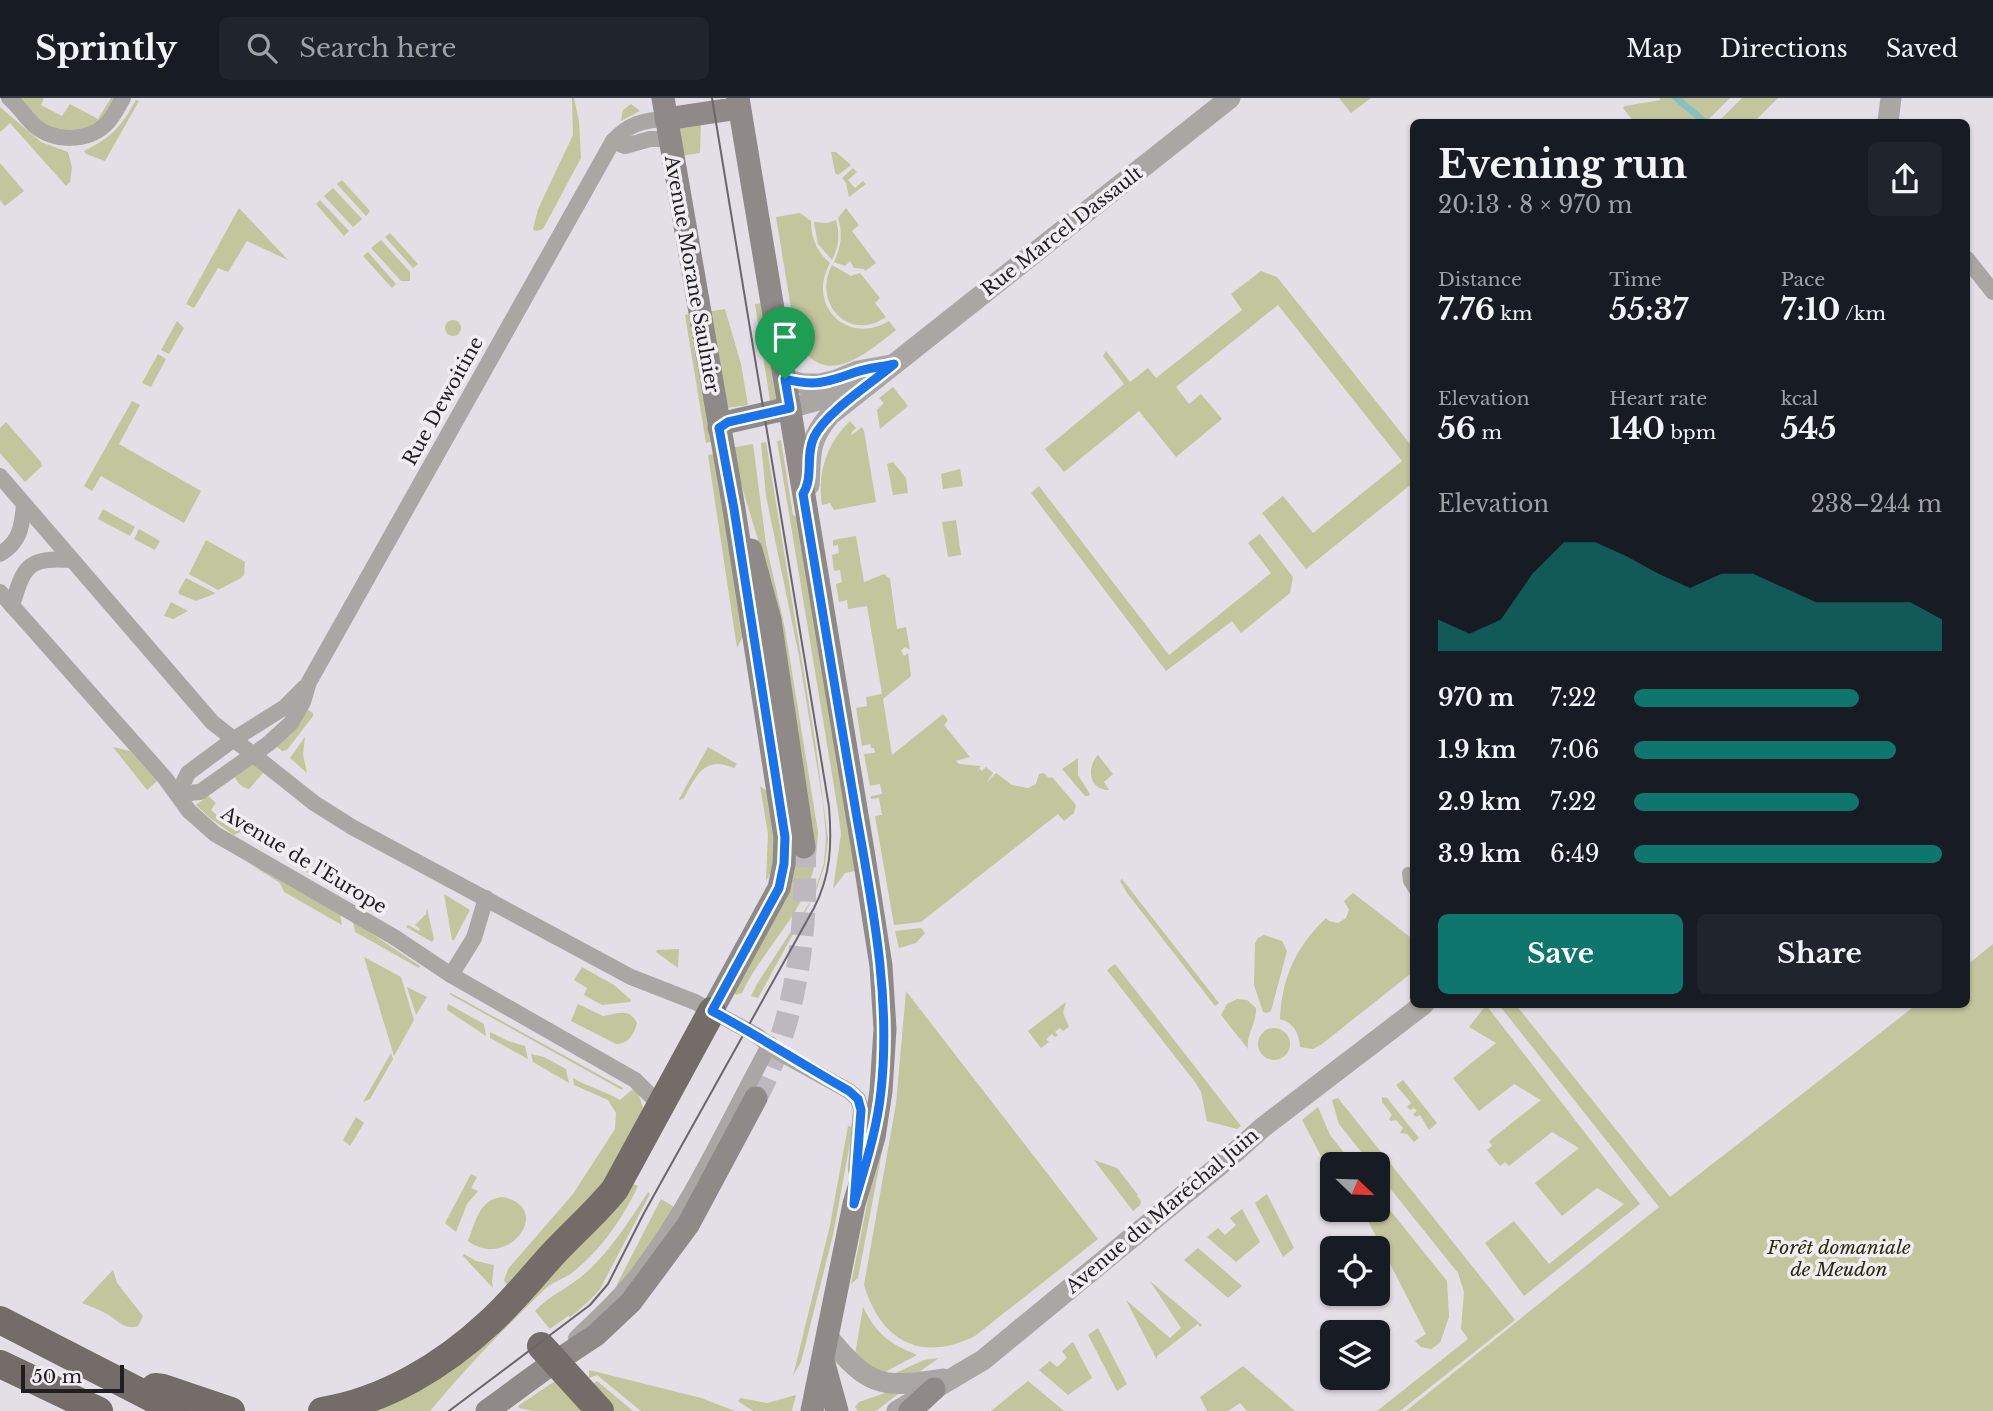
<!DOCTYPE html>
<html lang="en">
<head>
<meta charset="utf-8">
<style>
	:root { --surface:#171b24; --page:#20242c; --text:#f1f3f6; --muted:#9ea1a6; --line:#363941; --accent:#0f766e }
	body { margin:0; font-family:"Libre Baskerville",serif; background:var(--page); color:var(--text); height:100vh; display:flex; flex-direction:column; font-size:26px; white-space:nowrap }
	* { box-sizing:border-box; margin:0 }
	p { font-size:23px; color:var(--muted) }
	.icon { flex:none; width:38px; height:38px; fill:none; stroke:currentColor; stroke-width:2; stroke-linecap:round; stroke-linejoin:round }
	.map { position:relative; flex:1; overflow:hidden }
	.side { position:absolute; left:1410px; top:21px; width:560px; height:889px; display:flex; flex-direction:column; background:var(--surface); border-radius:10px; box-shadow:0 2px 5px #0004 }
	.side>* { flex:none }
	.needle { width:46px; rotate:113deg }
	.buttons { position:absolute; left:1320px; top:1054px; display:grid; gap:14px }
	.buttons a { display:grid; place-items:center; width:70px; height:70px; border-radius:10px; background:var(--surface); box-shadow:0 2px 5px #0004; font-size:35px }
	.scale { position:absolute; left:21px; bottom:18px; width:103px; box-sizing:border-box; padding-left:7px; border:4px solid #201e21; border-top:0; font-size:19px; line-height:24px; white-space:nowrap; color:#201e21; -webkit-text-stroke:5px #f2ecf3; paint-order:stroke }
	.pin { position:absolute; display:grid; place-items:center; width:60px; height:60px; color:#fff; margin:-72px -30px; border-radius:50% 50% 50% 0; rotate:-45deg; box-shadow:0 0 7px #0007 }
	.pin .icon { rotate:45deg }
	.round { display:grid; place-items:center; flex:none; width:74px; height:74px; border-radius:10px; background:var(--page) }
	.summary { display:flex; align-items:center; justify-content:space-between; height:119px; padding:0 28px }
	h1 { font-size:38px; font-weight:700; line-height:52px }
	.metrics { display:grid; grid-template-columns:repeat(3,1fr); gap:10px; height:119px; padding:7px 28px }
	.metrics div { display:grid; align-content:center }
	.metrics b { font-size:30px; font-weight:700 }
	.metrics small { font-size:19px; font-weight:400 }
	.metrics p { font-size:19px }
	.chart { height:196px; padding:14px 28px }
	.chart p { display:flex; justify-content:space-between }
	.chart svg { width:100%; height:126px; margin-top:7px; fill:var(--accent); opacity:.7 }
	.cta { display:flex; gap:14px; margin-top:auto; padding:14px 28px }
	.cta a { flex:1; height:80px; border-radius:10px; background:var(--accent); color:#fff; font-size:28px; font-weight:700; line-height:80px; text-align:center }
	.cta a+a { background:var(--page); color:var(--text) }
	ul { padding:0 28px; list-style:none; font-size:23px }
	li { display:grid; grid-template-columns:112px 84px 1fr; align-items:center; height:52px }
	li i { height:18px; border-radius:9px; background:var(--accent) }
	header { display:flex; align-items:center; gap:42px; box-sizing:border-box; height:98px; padding:0 35px; background:var(--surface); border-bottom:2px solid var(--line) }
	header strong { font-size:33px }
	nav { display:flex; gap:38px; margin-inline-start:auto; font-size:24px }
	.search { width:490px; height:63px; background:var(--page); display:flex; align-items:center; gap:18px; box-sizing:border-box; padding:0 24px; border-radius:10px; color:var(--muted); font-size:26px }
	.map>svg:first-child { display:block }
</style>
</head>
<body>
<header>
<strong>Sprintly</strong>
<div class="search"><svg class="icon" aria-label="search" viewBox="0 0 24 24"><circle cx="10" cy="10" r="6"/><path d="M15 15l6 6"/></svg>Search here</div>
<nav><a>Map</a><a>Directions</a><a>Saved</a></nav>
</header>
<div class="map">
<svg width="1993" height="1313" viewBox="0 0 1993 1313">
	<rect width="100%" height="100%" fill="#e4dee6"/>
	<g fill="#c3c59d">
		<path d="M18 0H44L41 7 62 18 70 6 98 21 111 0H116C103 23 79 43 51 31 39 27 27 9 18 0Z"/>
		<polygon points="572,0 574,0 579,23 581,60 543,131 536,133 533,131 538,111 573,37"/>
		<polygon points="1339,0 1371,0 1351,15"/>
		<polygon points="1659,0 1671,0 1699,24 1634,24 1623,10 1625,8 1661,2"/>
		<polygon points="1682,0 1730,0 1708,22"/>
		<polygon points="1742,0 1778,0 1754,24 1718,24"/>
		<path d="M136 2 139 3 105 63 86 56 84 53C112 39 121 29 136 2Z"/>
		<polygon points="631,6 640,13 621,23 623,12"/>
		<polygon points="0,9 41,44 68,54 72,69 70,84 66,88 10,25 0,34"/>
		<polygon points="701,23 700,55 680,58 676,28"/>
		<polygon points="831,54 836,54 851,67 838,77 835,75"/>
		<polygon points="0,65 24,93 5,108 0,102"/>
		<polygon points="853,70 857,74 848,82 855,90 863,83 866,86 849,99 846,85 842,80"/>
		<polygon points="342,82 370,113 366,118 337,86"/>
		<polygon points="333,90 362,121 353,129 324,98"/>
		<polygon points="320,102 349,133 344,138 316,106"/>
		<polygon points="239,110 288,162 247,143 228,174 218,170 194,210 186,206"/>
		<path d="M846 110 859 127 852 133 876 165 865 173 864 171 854 170 850 163 845 168 834 164C841 149 843 136 838 120Z"/>
		<path d="M800 115 811 123C811 140 817 154 830 165 806 208 848 248 889 223L896 232C864 257 823 294 796 240L776 119Z"/>
		<path d="M836 122C840 137 839 149 832 162L818 146 814 124 827 125Z"/>
		<polygon points="390,135 418,166 413,170 385,139"/>
		<polygon points="381,142 410,174 410,183 401,183 371,150"/>
		<polygon points="368,154 396,186 392,190 363,158"/>
		<path d="M832 167 851 178 860 175 880 200 875 205 886 219C849 245 812 205 832 167Z"/>
		<polygon points="1261,173 1277,179 1414,351 1414,384 1306,471 1262,415 1283,398 1313,435 1402,363 1278,207 1176,289 1189,306 1201,296 1222,321 1176,359 1139,313 1064,374 1045,351 1124,286 1103,258 1106,253 1130,284 1148,270 1156,280 1242,212 1231,196"/>
		<polygon points="764,205 778,302 770,303 755,206"/>
		<polygon points="725,211 741,266 748,307 726,310 706,214"/>
		<polygon points="693,215 713,343 706,345 685,217"/>
		<circle cx="453" cy="230" r="8"/>
		<polygon points="177,223 184,230 169,256 161,252"/>
		<polygon points="158,256 166,261 151,289 142,285"/>
		<polygon points="893,289 908,308 880,331 877,312 884,305 879,300"/>
		<polygon points="132,303 140,307 119,346 201,393 184,425 101,378 92,393 84,388"/>
		<path d="M850 323 856 330 851 335 852 337 862 329 864 333 876 404 834 412 830 405 822 407C817 375 827 345 850 323Z"/>
		<polygon points="6,324 41,364 42,368 25,384 0,355 0,330"/>
		<polygon points="781,342 793,417 800,421 860,772 845,775 833,791 841,736 838,713 777,343"/>
		<polygon points="766,344 816,649 828,741 825,766 815,796 758,900 751,898 757,886 812,801 824,765 826,739 823,705 799,558 766,398 761,345"/>
		<path d="M753 346 766 446 785 531 818 734C817 751 816 767 810 783 795 824 761 855 742 895L736 897 733 895 783 798 767 471 730 350Z"/>
		<polygon points="714,356 744,536 737,550 708,357"/>
		<polygon points="893,364 906,380 908,395 893,397 887,366"/>
		<polygon points="960,371 963,388 943,391 941,376"/>
		<polygon points="1039,388 1169,557 1271,475 1248,445 1260,436 1293,479 1290,495 1241,535 1232,523 1166,573 1031,395"/>
		<polygon points="103,411 135,429 130,438 98,421"/>
		<polygon points="956,422 961,457 948,459 942,424"/>
		<polygon points="139,431 160,443 155,452 134,441"/>
		<polygon points="856,438 864,484 884,476 890,481 897,531 906,529 910,552 905,549 901,553 904,558 908,555 911,578 883,601 892,657 943,616 948,622 944,627 970,659 956,663 959,666 981,668 979,670 982,673 986,669 993,675 986,685 996,675 1012,687 1028,690 1036,686 1039,676 1044,675 1049,680 1052,679 1076,707 1074,715 1064,723 1058,716 921,824 894,827 875,718 882,717 879,700 871,701 871,698 882,696 880,686 870,688 864,656 875,655 874,650 871,650 870,646 862,648 856,610 867,608 866,599 882,596 867,508 848,511 847,502 839,504 836,486 842,484 840,472 834,473 832,457 839,455 838,447 833,448 833,442"/>
		<polygon points="206,442 245,464 244,477 241,480 218,492 189,476"/>
		<polygon points="186,480 215,495 214,496 196,503 179,496 178,494"/>
		<polygon points="171,504 188,513 173,521 164,518"/>
		<polygon points="307,611 313,615 313,618 287,652 282,653 276,648"/>
		<polygon points="305,639 303,656 307,675 290,660"/>
		<polygon points="113,649 130,653 157,683 147,692"/>
		<path d="M708 649 737 666 734 670C704 657 696 678 684 700L680 702 679 701Z"/>
		<path d="M1098 657 1113 676 1104 684 1109 692C1089 692 1086 670 1098 657Z"/>
		<polygon points="1078,660 1078,677 1090,696 1089,698 1085,698 1062,671"/>
		<path d="M253 666 264 674 249 691C241 689 238 685 235 679Z"/>
		<polygon points="760,688 772,697 775,764 766,784 768,736"/>
		<polygon points="208,698 216,705 211,712 219,719 221,717 226,720 232,718 244,732 234,737 210,720 196,707"/>
		<polygon points="242,761 340,817 342,827 284,794 280,785"/>
		<polygon points="297,764 302,767 367,803 364,806 294,767"/>
		<polygon points="1122,781 1219,905 1215,908 1127,795 1120,783"/>
		<path d="M1353 795 1414 842V873L1322 946 1313 951 1300 949C1299 935 1294 925 1280 921 1282 879 1296 849 1326 820L1329 823 1338 825 1346 820 1349 812 1344 803Z"/>
		<polygon points="444,796 470,812 454,842 452,842"/>
		<polygon points="427,810 434,841 432,844 406,829 408,827 419,833 420,831 415,827 426,816"/>
		<polygon points="353,823 420,868 419,870 355,834"/>
		<polygon points="921,830 925,835 916,845 899,850 895,833"/>
		<polygon points="1264,837 1282,843 1287,853 1271,913 1267,915 1263,914 1254,887 1255,845 1258,840"/>
		<polygon points="1993,846 1993,1313 1406,1313 1659,1109 1499,907 1516,907 1670,1099 1916,907 1967,906 1967,867"/>
		<polygon points="679,851 678,870 656,854 657,852"/>
		<polygon points="364,859 401,879 414,922 394,958"/>
		<polygon points="1115,866 1241,1028 1237,1031 1207,1023 1201,994 1195,984 1107,872"/>
		<polygon points="582,869 614,887 631,902 630,904 602,907 584,897 587,890 574,882"/>
		<polygon points="407,889 427,899 416,917"/>
		<path d="M906 893 1098 1141 975 1238C921 1265 881 1243 864 1187L896 1006Z"/>
		<polygon points="451,895 623,990 622,992 449,896"/>
		<path d="M1237 901 1247 902 1256 910C1257 925 1246 936 1248 951L1221 917 1227 906Z"/>
		<polygon points="1066,904 1063,915 1069,929 1063,933 1060,930 1055,934 1058,937 1055,939 1052,936 1046,941 1049,944 1041,950 1028,933"/>
		<polygon points="448,906 484,926 486,938 447,912"/>
		<path d="M578 906 603 918C617 916 629 909 637 925 634 937 628 946 616 946L571 923Z"/>
		<polygon points="1486,907 1640,1106 1524,1198 1485,1145 1514,1123 1549,1166 1624,1106 1597,1090 1562,1118 1535,1085 1579,1050 1552,1034 1509,1068 1505,1064 1500,1068 1487,1052 1492,1048 1489,1043 1541,1002 1514,986 1479,1013 1453,980 1496,945 1469,929"/>
		<circle cx="1274" cy="946" r="16"/>
		<polygon points="490,934 508,943 525,948 528,961 490,940"/>
		<polygon points="391,955 393,961 370,1001 363,1004"/>
		<polygon points="531,956 544,959 566,971 569,985 533,964"/>
		<path d="M573 980C588 989 605 993 620 1002L633 991 639 997 643 1010 616 1074 507 1188 504 1182 508 1171 573 1096 615 1031 616 1015 608 1002 574 987Z"/>
		<polygon points="1403,982 1437,1025 1429,1032 1420,1017 1416,1019 1413,1016 1417,1013 1414,1010 1410,1012 1407,1009 1411,1005 1396,987"/>
		<polygon points="1382,999 1387,1000 1419,1040 1414,1044 1407,1036 1400,1035 1403,1030 1396,1022 1391,1023 1389,1021 1392,1017 1382,1004"/>
		<polygon points="1338,1000 1515,1222 1400,1313 1377,1313 1468,1241 1461,1231 1464,1194 1458,1175 1377,1074 1377,1066 1371,1066 1339,1026 1332,1002"/>
		<polygon points="1318,1009 1330,1037 1353,1066 1332,1066 1332,1072 1329,1073 1302,1022"/>
		<polygon points="356,1019 364,1025 350,1048 343,1042"/>
		<polygon points="848,1028 853,1029 833,1137 801,1264 793,1278 830,1127"/>
		<polygon points="881,1036 884,1043 858,1180 851,1186"/>
		<polygon points="1094,1062 1117,1070 1138,1097 1137,1098 1141,1103 1140,1107 1133,1113"/>
		<polygon points="471,1076 477,1079 471,1090 478,1093 467,1106 456,1134 445,1125"/>
		<path d="M629 1084 638 1088C623 1120 600 1153 573 1174 564 1181 554 1183 545 1191 504 1230 466 1270 430 1313H367L375 1311Z"/>
		<path d="M648 1094 650 1096 600 1191C591 1202 581 1210 570 1219L568 1218 550 1231 535 1213C551 1196 571 1189 588 1173 612 1150 630 1122 648 1094Z"/>
		<polygon points="1267,1096 1294,1150 1283,1159 1255,1105"/>
		<polygon points="1377,1096 1447,1183 1449,1219 1440,1245 1431,1251 1421,1249 1415,1243 1426,1236 1362,1111 1377,1111"/>
		<path d="M503 1099C555 1110 508 1173 468 1143 476 1123 479 1101 503 1099Z"/>
		<polygon points="661,1101 676,1110 650,1153 613,1194"/>
		<polygon points="1242,1111 1260,1144 1236,1164 1207,1139 1218,1130 1225,1137 1236,1127 1230,1120"/>
		<polygon points="1198,1150 1242,1188 1228,1200 1184,1162"/>
		<polygon points="464,1156 476,1163 494,1167 492,1184 493,1190 463,1158"/>
		<path d="M113 1172 117 1185 143 1218 138 1228C124 1233 117 1221 105 1215 98 1211 90 1208 82 1205Z"/>
		<polygon points="1150,1183 1202,1227 1200,1229 1198,1226 1157,1258 1157,1262 1126,1202 1170,1240 1181,1230"/>
		<path d="M863 1209C877 1237 889 1245 917 1257L885 1274 883 1278 855 1257Z"/>
		<polygon points="1098,1230 1127,1286 1117,1293 1088,1237"/>
		<polygon points="1073,1244 1092,1280 1068,1297 1039,1272 1050,1263 1057,1269 1067,1260 1062,1253"/>
		<polygon points="939,1260 919,1274 891,1277 924,1262"/>
		<polygon points="1243,1268 1295,1313 1247,1313 1240,1305 1228,1313 1207,1313 1200,1299"/>
		<polygon points="589,1272 701,1300 735,1313 641,1313 597,1277 589,1280"/>
		<polygon points="555,1283 590,1313 533,1313 519,1310 518,1308"/>
		<polygon points="597,1283 633,1313 611,1313 589,1288"/>
		<polygon points="1028,1283 1064,1313 991,1313"/>
		<polygon points="886,1292 902,1293 876,1313 858,1313 855,1309 859,1304 885,1295"/>
		<polygon points="796,1297 792,1313 753,1313 738,1303 741,1300 767,1305"/>
	</g>
	<polygon fill="#89bfbf" points="1671,0 1682,0 1708,22 1699,24"/>
	<g fill="none" stroke-linecap="round" stroke-linejoin="round">
		<path stroke="#bdb8bf" stroke-width="23" stroke-dasharray="23 11" stroke-linecap="butt" d="M756 1000C796 924 808 833 804 749"/>
		<polyline stroke="#aaa6a4" stroke-width="12" points="1414,776 1408,775 1409,783 1414,791"/>
		<g stroke="#aaa6a4" stroke-width="16">
			<path d="M9 0C19 8 25 19 35 28 54 44 87 44 105 27 113 20 118 9 123 0"/>
			<polyline points="613,43 625,48 650,41 670,41"/>
			<polyline points="1967,161 1993,194"/>
			<polyline points="0,378 212,624 314,705 352,729 631,879 695,904 756,937 780,955 849,993 858,1001 861,1012 856,1072"/>
			<path d="M0 456C20 444 22 429 24 407"/>
			<polyline points="0,494 165,680 189,713 215,736 394,839 451,877 635,982 661,1008"/>
			<path d="M12 508C24 468 27 459 72 462"/>
			<path d="M178 696 200 694 268 646 291 625 303 604 309 584 613 43C628 26 644 22 666 21"/>
			<polyline points="178,696 188,675 234,641 285,609 305,589"/>
			<polyline points="451,877 474,840 486,800"/>
			<path d="M576 1240C598 1219 621 1198 639 1174 692 1105 728 1022 770 946"/>
		</g>
		<g stroke="#aaa6a4" stroke-width="21">
			<polyline points="1888,24 1891,0"/>
			<polyline points="785,281 803,286 820,286 837,282 858,273 891,267"/>
			<polyline points="790,310 826,300 853,286"/>
			<path d="M809 387C811 356 808 342 830 317L1230 0"/>
			<path d="M827 1238C869 1288 879 1291 943 1281"/>
			<polyline points="897,1313 983,1262 1231,1058 1262,1030 1424,906"/>
		</g>
		<g stroke="#8f8987" stroke-width="23">
			<polyline points="663,0 734,411 785,739 784,766 779,790 712,913"/>
			<polyline points="738,0 864,759 881,868 885,931 881,993 874,1039 854,1106 812,1313"/>
			<polyline points="666,21 733,11 738,6"/>
			<polyline points="719,330 728,324 790,310"/>
			<polyline points="751,452 770,522 804,749"/>
			<polyline points="824,1266 837,1313"/>
			<polyline points="487,1313 543,1272 596,1237 631,1204 688,1127 756,1000"/>
			<polyline points="910,1313 934,1291"/>
		</g>
		<g stroke="#746c69" stroke-width="28">
			<polyline points="0,1222 177,1313"/>
			<polyline points="541,1248 600,1313"/>
			<polyline points="0,1266 99,1313"/>
			<polyline points="155,1289 163,1290 231,1313"/>
			<path d="M322 1313C385 1303 444 1267 490 1224 513 1203 532 1179 552 1157 573 1134 596 1115 615 1091L712 913"/>
		</g>
		<path stroke="#6a666b" stroke-width="2" d="M449 1313 590 1207 608 1186 644 1115 814 810C831 777 832 746 829 709L712 0"/>
	</g>
	<g fill="none" stroke-linecap="round" stroke-linejoin="round">
		<defs>
			<path id="route" d="M894 266C872 285 826 314 814 339 805 358 814 379 803 396 820 504 839 612 857 720 873 810 891 901 881 993 877 1032 865 1068 854 1106L861 1012 858 1001 849 993C803 967 759 938 712 913L779 790 784 766 785 739 734 411 719 330 728 324 790 310 785 281C815 289 828 284 856 274 867 270 882 269 894 266Z"/>
		</defs>
		<use href="#route" stroke="#fff" stroke-width="14"/>
		<use href="#route" stroke="#1a73e8" stroke-width="9"/>
	</g>
	<g text-anchor="middle" dominant-baseline="central" stroke-width="7" stroke-linejoin="round" paint-order="stroke">
		<g font-size="19" fill="#201e21" stroke="#f2ecf3">
			<text transform="translate(1062 133) rotate(-38)">Rue Marcel Dassault</text>
			<text transform="translate(692 176) rotate(80)">Avenue Morane Saulnier</text>
			<text transform="translate(443 303) rotate(-61)">Rue Dewoitine</text>
			<text transform="translate(304 762) rotate(31)">Avenue de l'Europe</text>
			<text transform="translate(1162 1113) rotate(-40)">Avenue du Maréchal Juin</text>
		</g>
		<g font-size="19" font-style="italic" fill="#2b2c09" stroke="#f2ecf3">
			<text x="1839" y="1149">Forêt domaniale<tspan x="1839" dy="22">de Meudon</tspan></text>
		</g>
	</g>
</svg>
<div class="buttons">
<a><svg class="needle" viewBox="-14 -14 28 28"><path d="M0-13l5 13h-10z" fill="#e53935"/><path d="M0 13l5-13h-10z" fill="#9ea1a6"/></svg></a>
<a><svg class="icon" aria-label="locate" viewBox="0 0 24 24"><circle cx="12" cy="12" r="6"/><path d="M12 2v4M12 18v4M2 12h4M18 12h4"/></svg></a>
<a><svg class="icon" aria-label="layers" viewBox="0 0 24 24"><path d="M12 4l9 5-9 5-9-5zM3 14l9 5 9-5"/></svg></a>
</div>
<div class="scale">50 m</div>
<div class="pin" style="left:785px;top:281px;background:#1e9e55"><svg class="icon" aria-label="arrive" viewBox="0 0 24 24"><path d="M6 21V4h12l-3 4 3 4H6"/></svg></div>
<section class="side">
<div class="summary"><div><h1>Evening run</h1><p>20:13 · 8 × 970 m</p></div><a class="round"><svg class="icon" aria-label="share" viewBox="0 0 24 24"><path d="M12 15V3M7 8l5-5 5 5M5 13v7h14v-7"/></svg></a></div>
<div class="metrics">
<div><p>Distance</p><b>7.76<small> km</small></b></div>
<div><p>Time</p><b>55:37</b></div>
<div><p>Pace</p><b>7:10<small> /km</small></b></div>
</div>
<div class="metrics">
<div><p>Elevation</p><b>56<small> m</small></b></div>
<div><p>Heart rate</p><b>140<small> bpm</small></b></div>
<div><p>kcal</p><b>545</b></div>
</div>
<div class="chart"><p><span>Elevation</span>238–244 m</p>
<svg viewBox="0 0 160 44" preserveAspectRatio="none"><path d="M0 44V33L10 38L20 33L30 17L40 6L50 6L60 11L70 17L80 22L90 17L100 17L110 22L120 27L130 27L140 27L150 27L160 33V44z"/></svg>
</div>
<ul>
<li><b>970 m</b>7:22<i style="width:73%"></i></li>
<li><b>1.9 km</b>7:06<i style="width:85%"></i></li>
<li><b>2.9 km</b>7:22<i style="width:73%"></i></li>
<li><b>3.9 km</b>6:49<i style="width:100%"></i></li>
</ul>
<div class="cta"><a>Save</a><a>Share</a></div>
</section>
</div>
</body>
</html>
